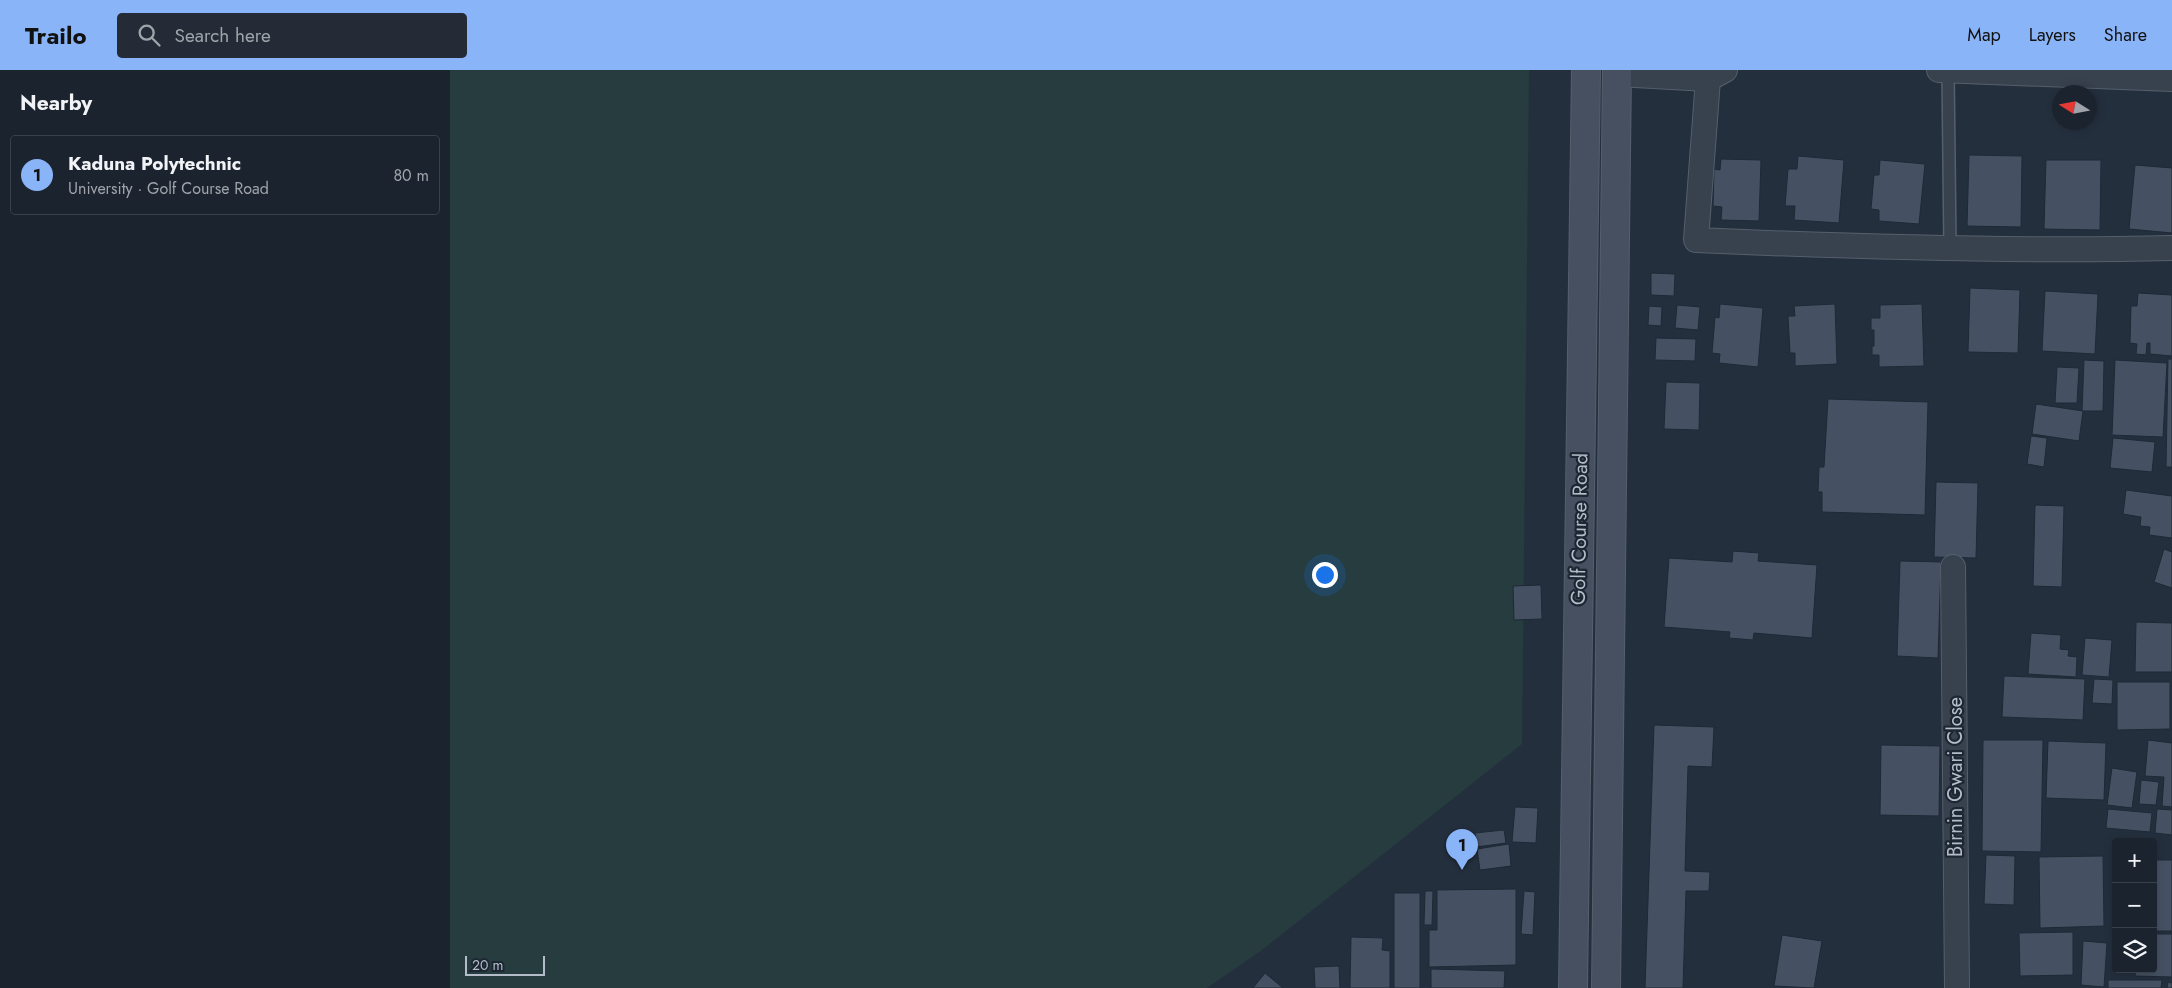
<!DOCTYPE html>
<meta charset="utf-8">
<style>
:root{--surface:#1b232e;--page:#242b36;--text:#f1f3f6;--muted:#a0a4aa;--line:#39404a;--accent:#8ab4f8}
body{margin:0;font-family:Jost,sans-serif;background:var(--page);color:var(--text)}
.controls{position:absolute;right:15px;bottom:15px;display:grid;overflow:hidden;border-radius:5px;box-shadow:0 2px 8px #0003}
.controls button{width:45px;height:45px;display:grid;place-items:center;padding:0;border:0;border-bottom:1px solid var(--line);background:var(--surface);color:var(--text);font:25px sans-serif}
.compass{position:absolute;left:1602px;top:15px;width:45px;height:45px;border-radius:50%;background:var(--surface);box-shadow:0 2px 8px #0003;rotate:281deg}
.scale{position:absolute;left:15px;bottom:12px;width:80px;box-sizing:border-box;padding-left:5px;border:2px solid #b4bcc9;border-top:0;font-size:14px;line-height:18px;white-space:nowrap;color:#b4bcc9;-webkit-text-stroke:4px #1d2633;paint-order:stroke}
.you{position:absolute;left:874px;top:504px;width:18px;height:18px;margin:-12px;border:4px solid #fff;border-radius:50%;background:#1a73e8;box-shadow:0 0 0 8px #1a73e833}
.badge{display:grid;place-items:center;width:32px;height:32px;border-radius:50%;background:var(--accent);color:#111;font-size:16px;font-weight:700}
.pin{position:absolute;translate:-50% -41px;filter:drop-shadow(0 1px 2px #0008)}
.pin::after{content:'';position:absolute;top:26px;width:18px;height:15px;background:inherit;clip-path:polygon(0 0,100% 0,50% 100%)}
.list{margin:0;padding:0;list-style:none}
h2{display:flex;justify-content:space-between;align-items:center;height:65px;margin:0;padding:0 20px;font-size:21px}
h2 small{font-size:16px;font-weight:400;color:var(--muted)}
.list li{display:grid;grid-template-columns:32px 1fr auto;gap:15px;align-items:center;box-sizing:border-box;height:80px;margin:0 10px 10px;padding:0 10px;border:1px solid var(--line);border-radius:5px}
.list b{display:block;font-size:19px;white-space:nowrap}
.list p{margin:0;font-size:16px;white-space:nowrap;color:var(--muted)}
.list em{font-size:16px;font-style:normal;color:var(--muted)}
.icon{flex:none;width:28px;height:28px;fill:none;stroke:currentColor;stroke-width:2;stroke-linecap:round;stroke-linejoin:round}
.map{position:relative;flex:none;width:1722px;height:918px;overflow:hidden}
header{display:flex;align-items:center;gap:30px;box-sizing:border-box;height:70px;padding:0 25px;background:var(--accent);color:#111}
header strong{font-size:24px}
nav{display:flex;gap:28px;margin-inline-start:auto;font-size:18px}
.search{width:350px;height:45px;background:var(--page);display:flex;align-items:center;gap:12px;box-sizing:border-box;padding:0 18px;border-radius:5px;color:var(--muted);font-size:19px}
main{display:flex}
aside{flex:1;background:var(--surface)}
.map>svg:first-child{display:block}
.green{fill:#263c3f}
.building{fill:#455162;stroke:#1f2835}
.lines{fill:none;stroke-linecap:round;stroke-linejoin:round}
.lane-casing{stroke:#565f6c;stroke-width:14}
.street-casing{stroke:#565f6c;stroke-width:26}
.secondary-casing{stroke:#565f6c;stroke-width:30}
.lane{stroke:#38414e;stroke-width:11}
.street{stroke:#38414e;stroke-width:24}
.secondary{stroke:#465061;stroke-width:28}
.labels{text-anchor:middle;stroke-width:4.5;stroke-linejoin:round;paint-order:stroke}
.street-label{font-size:20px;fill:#b4bcc9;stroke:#1d2633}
</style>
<header>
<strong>Trailo</strong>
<div class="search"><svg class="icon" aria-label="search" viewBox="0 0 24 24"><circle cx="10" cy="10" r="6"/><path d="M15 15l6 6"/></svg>Search here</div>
<nav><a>Map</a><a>Layers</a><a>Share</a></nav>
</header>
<main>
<aside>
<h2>Nearby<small></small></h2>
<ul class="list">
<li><span class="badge">1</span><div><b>Kaduna Polytechnic</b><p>University · Golf Course Road</p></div><em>80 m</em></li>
</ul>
</aside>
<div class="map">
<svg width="1722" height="918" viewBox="0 0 1722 918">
<rect width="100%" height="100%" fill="#242f3e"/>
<polygon class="green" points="0,0 1079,0 1072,674 812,880 757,918 0,918"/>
<g class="building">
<polygon points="1519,85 1572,86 1571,157 1517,156"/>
<polygon points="1348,86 1394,90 1389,153 1344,150 1345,136 1335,136 1338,99 1347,99"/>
<polygon points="1271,89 1311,90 1309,151 1271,150 1272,137 1263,136 1264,99 1270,100"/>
<polygon points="1430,90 1475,94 1469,154 1429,151 1429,140 1421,139 1424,105 1429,105"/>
<polygon points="1596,90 1651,90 1650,160 1594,159"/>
<polygon points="1685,95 1722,98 1722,163 1679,159"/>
<polygon points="1201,203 1225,204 1224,226 1201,225"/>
<polygon points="1520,218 1570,220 1568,283 1518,282"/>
<polygon points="1595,221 1648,224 1645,284 1592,281"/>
<polygon points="1688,223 1722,225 1722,286 1700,284 1700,273 1697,273 1696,285 1686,284 1687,274 1680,273 1681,236 1687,236"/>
<polygon points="1270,234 1313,238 1308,297 1269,293 1270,284 1262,283 1265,247 1269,248"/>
<polygon points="1385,234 1387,294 1345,296 1345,283 1340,283 1338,246 1345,246 1344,236"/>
<polygon points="1472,234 1474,296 1429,297 1429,285 1422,285 1422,276 1424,276 1424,260 1421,260 1421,248 1430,248 1430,235"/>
<polygon points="1227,235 1250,237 1248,260 1225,258"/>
<polygon points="1199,236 1212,237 1211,256 1198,255"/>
<polygon points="1206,268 1246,269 1245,291 1205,290"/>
<polygon points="1718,289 1722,289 1722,397 1716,397"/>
<polygon points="1634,290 1654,291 1653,341 1632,341"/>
<polygon points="1665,290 1717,293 1713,367 1662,365"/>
<polygon points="1607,297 1629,298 1627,333 1605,333"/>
<polygon points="1216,312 1250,313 1249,360 1214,359"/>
<polygon points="1378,329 1478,332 1475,445 1372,442 1372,422 1368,422 1369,397 1374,397"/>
<polygon points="1586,334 1633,341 1629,371 1582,364"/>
<polygon points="1581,366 1597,368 1594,397 1577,394"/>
<polygon points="1663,368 1705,372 1702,402 1660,398"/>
<polygon points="1486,412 1528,413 1526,488 1484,487"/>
<polygon points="1676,420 1722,426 1722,468 1699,465 1700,457 1690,456 1691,447 1673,444"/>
<polygon points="1585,435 1614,436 1612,517 1583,516"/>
<polygon points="1714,479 1722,482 1722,518 1704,512"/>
<polygon points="1283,481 1309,483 1308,491 1367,495 1362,568 1304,563 1303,570 1279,568 1280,562 1214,557 1219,488 1282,492"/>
<polygon points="1450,491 1491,492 1488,588 1447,586"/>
<polygon points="1091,515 1092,549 1064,550 1063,516"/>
<polygon points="1686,552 1722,553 1722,602 1685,602"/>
<polygon points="1581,563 1611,565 1610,579 1619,580 1618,586 1627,587 1626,607 1578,604"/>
<polygon points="1635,568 1662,570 1659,607 1632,605"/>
<polygon points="1554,606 1635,609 1633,650 1552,647"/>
<polygon points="1644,609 1663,610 1662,634 1642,633"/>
<polygon points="1667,612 1720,612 1720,659 1667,660"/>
<polygon points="1204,655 1264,657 1262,697 1238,696 1235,801 1260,802 1259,821 1236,821 1233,918 1195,918"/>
<polygon points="1533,670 1593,670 1591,782 1532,781"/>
<polygon points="1698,670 1722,673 1722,737 1712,736 1714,707 1695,706"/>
<polygon points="1598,671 1656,673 1654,730 1596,728"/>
<polygon points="1431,675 1490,676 1489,746 1430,745"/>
<polygon points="1662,698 1687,702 1682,738 1657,735"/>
<polygon points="1691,710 1709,712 1706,735 1689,734"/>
<polygon points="1065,737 1088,738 1086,773 1062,772"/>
<polygon points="1658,739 1702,743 1700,762 1656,758"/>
<polygon points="1707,739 1722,740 1722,765 1705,763"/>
<polygon points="1054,760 1056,773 1026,777 1025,763"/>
<polygon points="1059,774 1061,796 1030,800 1027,779"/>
<polygon points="1536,785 1565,786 1564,835 1534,834"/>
<polygon points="1653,786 1654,856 1590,858 1589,787"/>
<polygon points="1706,790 1722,790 1722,861 1704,861"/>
<polygon points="1066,819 1066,895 979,897 979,860 987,860 987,820"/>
<polygon points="975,821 983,821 982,855 974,855"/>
<polygon points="1074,821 1085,822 1083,865 1071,864"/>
<rect x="944" y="823" width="26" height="95"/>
<polygon points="1623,862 1623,905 1570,906 1569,863"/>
<polygon points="1703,864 1722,864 1722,907 1685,906 1686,899 1703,899"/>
<polygon points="1332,865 1372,871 1364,918 1324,916"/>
<polygon points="901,867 933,868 932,880 940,881 940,918 900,918"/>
<polygon points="1633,871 1657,873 1654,917 1631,915"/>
<polygon points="889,896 890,918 865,918 864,897"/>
<polygon points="981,899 1055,901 1054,918 981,918"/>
<polygon points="815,903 833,918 803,918"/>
<polygon points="1658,910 1712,910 1711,918 1658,918"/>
<polygon points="1718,912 1722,913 1722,918 1717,918"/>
</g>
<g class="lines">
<g class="lane-casing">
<polyline id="lane" points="1498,1 1500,178"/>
</g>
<g class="street-casing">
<g id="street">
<polyline points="1489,0 1722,9"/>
<polyline points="1167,4 1258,9 1275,0"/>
<path d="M1258 9 1246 170C1404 177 1563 182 1722 178"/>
<polyline points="1503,497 1507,918"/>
</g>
</g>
<g class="secondary-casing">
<g id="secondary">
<polyline points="1123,918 1136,0"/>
<polyline points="1156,918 1167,0"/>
</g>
</g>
<use href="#lane" class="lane"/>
<use href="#street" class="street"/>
<use href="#secondary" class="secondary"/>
</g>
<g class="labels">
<g class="street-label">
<text transform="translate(1129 459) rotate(-89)" y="7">Golf Course Road</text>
<text transform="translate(1505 707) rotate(-90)" y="7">Birnin Gwari Close</text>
</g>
</g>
</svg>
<div class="controls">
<button>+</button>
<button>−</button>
<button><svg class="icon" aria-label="layers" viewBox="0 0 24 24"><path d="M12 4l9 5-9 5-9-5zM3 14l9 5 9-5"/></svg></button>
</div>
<svg class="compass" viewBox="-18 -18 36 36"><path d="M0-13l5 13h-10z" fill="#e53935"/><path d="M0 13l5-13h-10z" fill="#a0a4aa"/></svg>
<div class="scale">20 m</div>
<div class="you"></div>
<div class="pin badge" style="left:1012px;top:800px">1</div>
</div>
</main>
